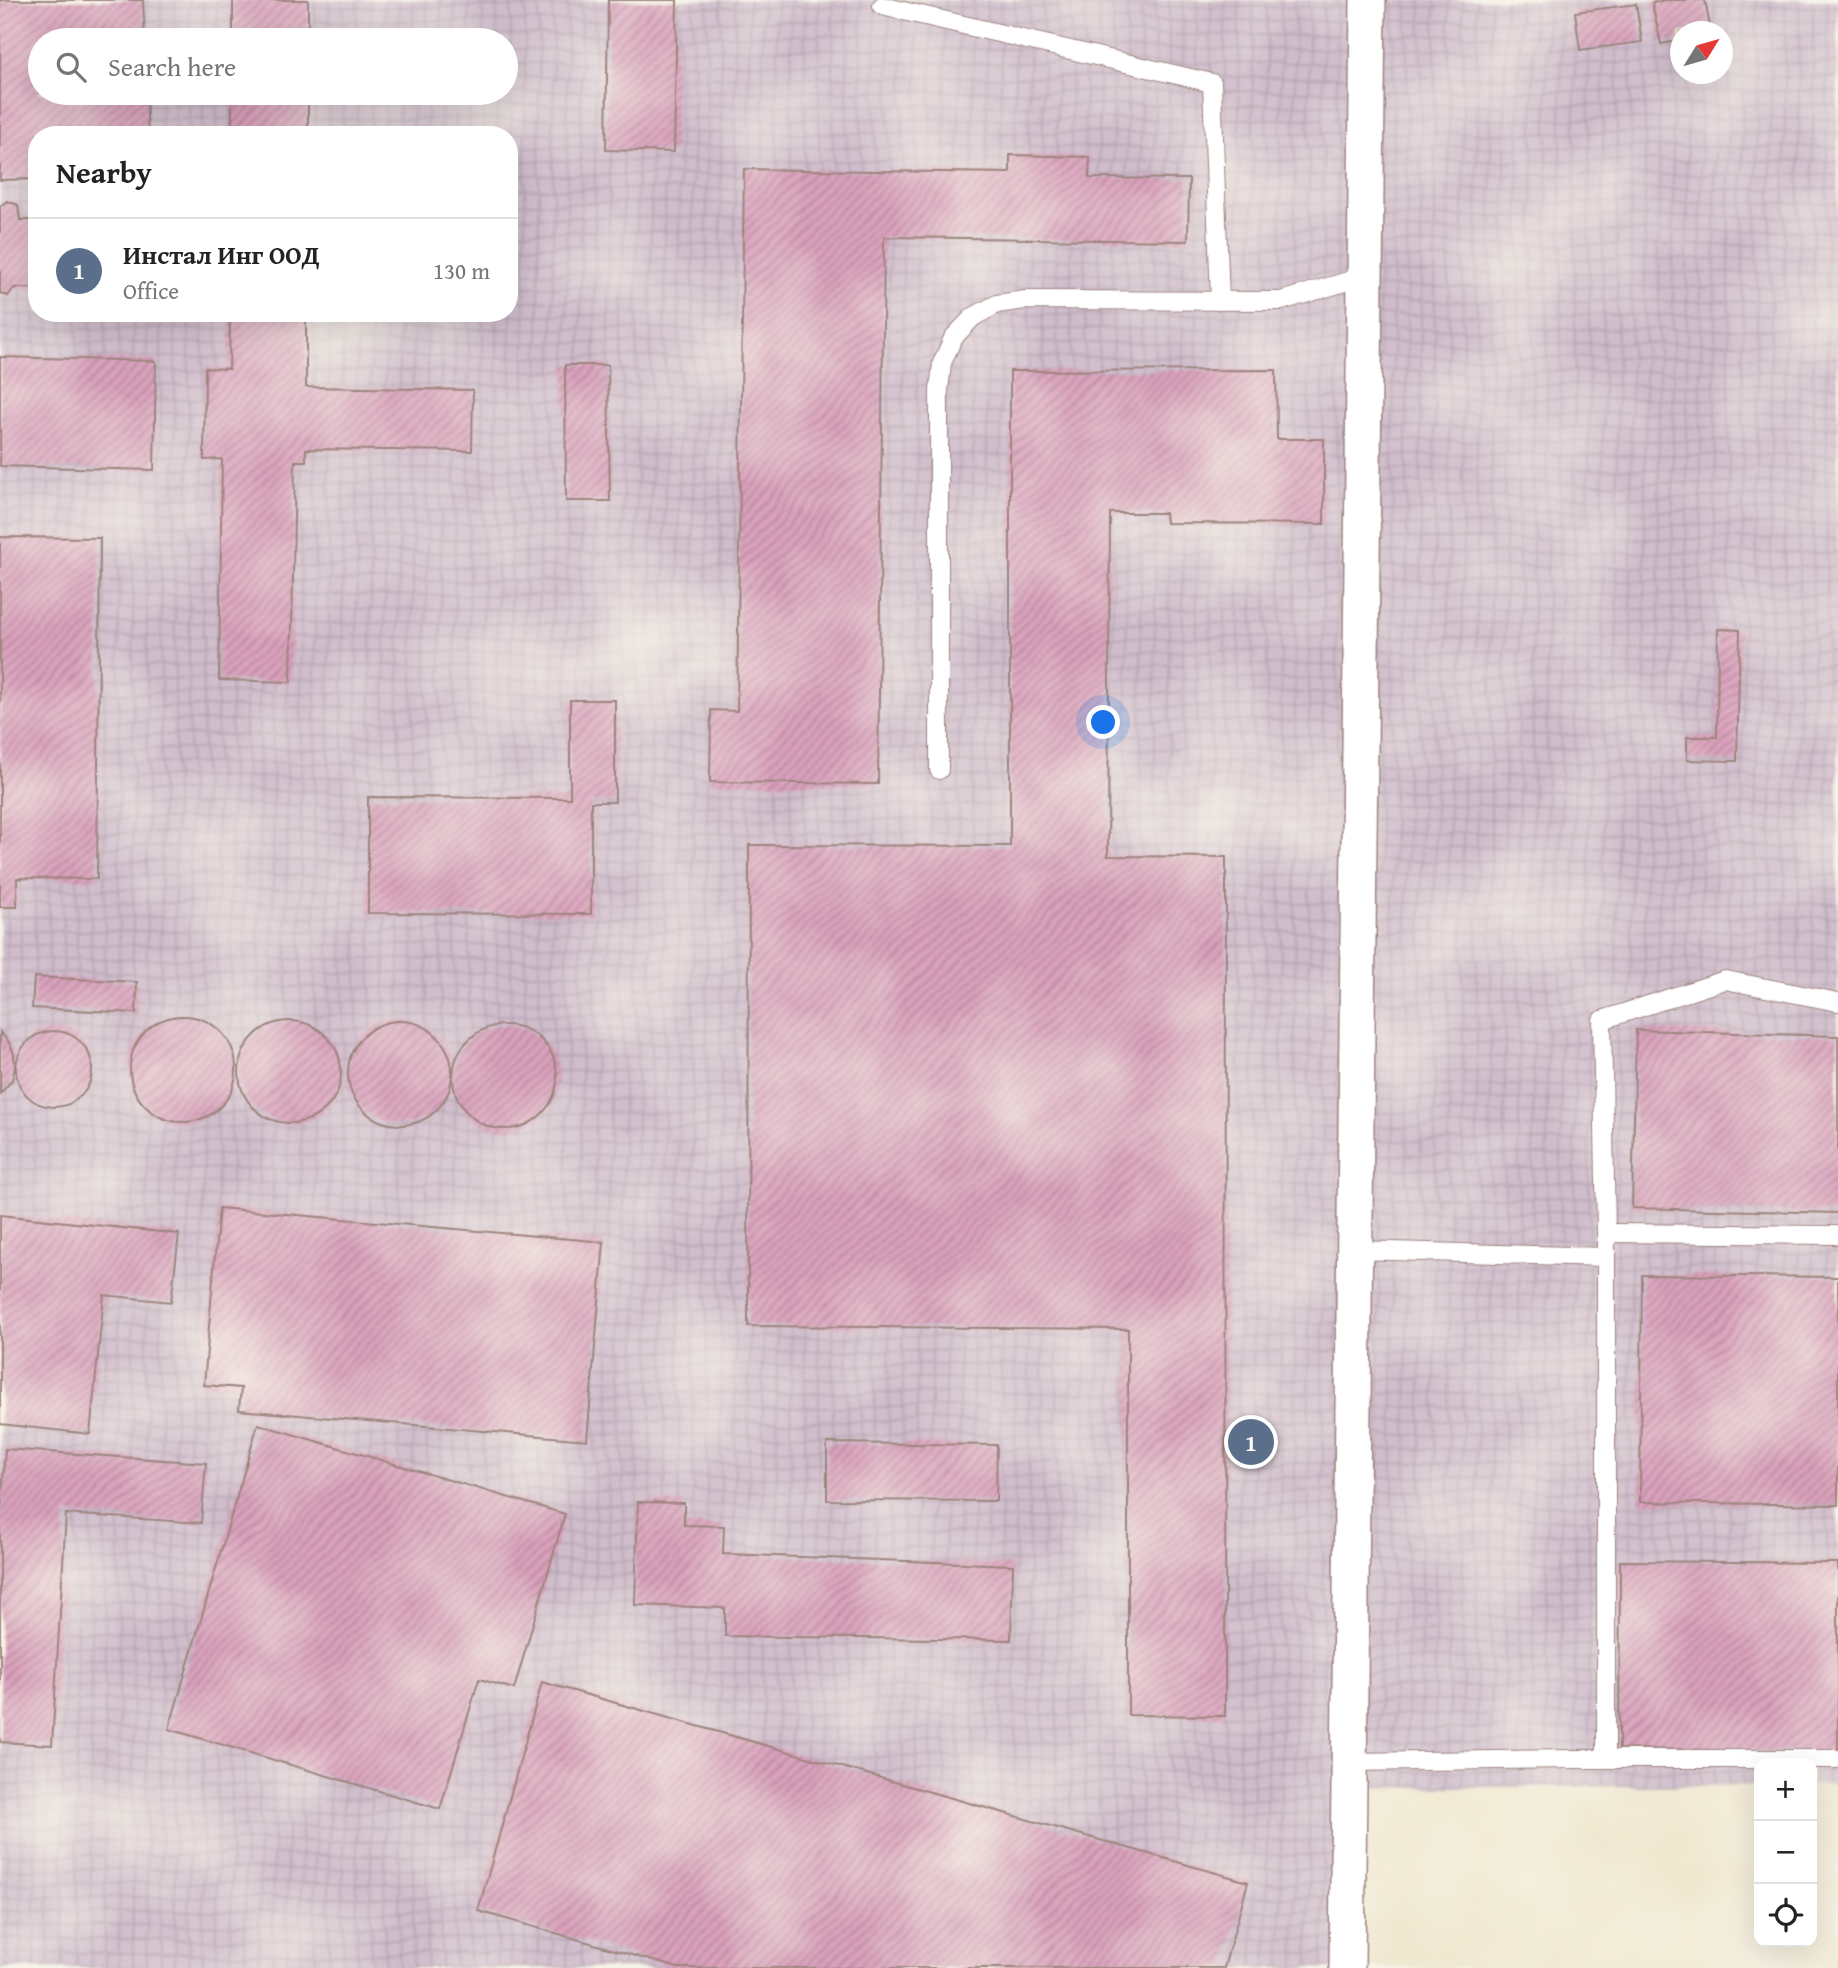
<!DOCTYPE html>
<meta charset="utf-8">
<style>
:root{--surface:#fff;--page:#f2f2f2;--text:#222;--muted:#767676;--line:#e0e0e0;--accent:#c8321e}
body{margin:0;font-family:"Gentium Book Plus",serif;background:var(--page);color:var(--text)}
.controls{position:absolute;right:21px;bottom:21px;display:grid;overflow:hidden;border-radius:14px;box-shadow:0 7px 28px #0002}
.controls button{width:63px;height:63px;display:grid;place-items:center;padding:0;border:0;border-bottom:2px solid var(--line);background:var(--surface);color:var(--text);font:35px sans-serif}
.compass{position:absolute;left:1670px;top:21px;width:63px;height:63px;border-radius:50%;background:var(--surface);box-shadow:0 7px 28px #0002;rotate:53deg}
.you{position:absolute;left:1104px;top:723px;width:24px;height:24px;margin:-18px;border:5px solid #fff;border-radius:50%;background:#1a73e8;box-shadow:0 0 0 10px #1a73e833}
.badge{display:grid;place-items:center;width:46px;height:46px;border-radius:50%;background:var(--accent);color:#fff;font-size:23px;font-weight:700}
.pin{position:absolute;translate:-50% -50%;border:4px solid #fff;box-shadow:0 2px 7px #0006}
.list{margin:0;padding:0;list-style:none}
h2{display:flex;justify-content:space-between;align-items:center;height:91px;margin:0;padding:0 28px;font-size:30px}
h2 small{font-size:23px;font-weight:400;color:var(--muted)}
.list li{display:grid;grid-template-columns:46px 1fr auto;gap:21px;align-items:center;box-sizing:border-box;height:105px;padding:0 28px;border-top:2px solid var(--line)}
.list b{display:block;font-size:26px;white-space:nowrap}
.list p{margin:0;font-size:23px;white-space:nowrap;color:var(--muted)}
.list em{font-size:23px;font-style:normal;color:var(--muted)}
.icon{flex:none;width:38px;height:38px;fill:none;stroke:currentColor;stroke-width:2;stroke-linecap:round;stroke-linejoin:round}
.map{position:relative;flex:none;width:1838px;height:1968px;overflow:hidden}
.search{position:absolute;background:var(--surface);box-shadow:0 7px 28px #0002;left:28px;top:28px;width:490px;height:77px;display:flex;align-items:center;gap:18px;box-sizing:border-box;padding:0 24px;border-radius:38px;color:var(--muted);font-size:26px}
.panel{position:absolute;background:var(--surface);box-shadow:0 7px 28px #0002;left:28px;top:126px;width:490px;height:196px;border-radius:28px}
.map>svg:first-child{display:block}
.industrial{fill:url(#industrial-grid);fill-rule:evenodd}
.building{fill:url(#building-hatch)}
.lines{fill:none;stroke-linecap:round;stroke-linejoin:round}
.lane-casing{stroke:#9d847e;stroke-width:20}
.street-casing{stroke:#9d847e;stroke-width:38}
.lane{stroke:#fff;stroke-width:18}
.street{stroke:#fff;stroke-width:35}
</style>
<div class="map">
<svg width="1838" height="1968" viewBox="0 0 1838 1968">
<defs>
<pattern id="industrial-grid" width="8" height="8" patternUnits="userSpaceOnUse" patternTransform="scale(1.75)"><rect width="8" height="8" fill="#d0bdcc"/><path d="M0 4h8M4 0v8" fill="none" stroke="#b4a2af"/></pattern>
<pattern id="building-hatch" width="6" height="6" patternUnits="userSpaceOnUse" patternTransform="scale(1.75)"><rect width="6" height="6" fill="#daa2bc"/><path d="M-1 1l2-2M0 6l6-6M5 7l2-2" fill="none" stroke="#b38399"/></pattern>
</defs>
<rect width="100%" height="100%" fill="#f7f3e8"/>
<filter id="ink" filterUnits="userSpaceOnUse"><feTurbulence type="fractalNoise" baseFrequency=".0143" numOctaves="2"/><feDisplacementMap in="SourceGraphic" scale="14" xChannelSelector="R" yChannelSelector="G"/><feConvolveMatrix kernelMatrix="1 2 1 2 8 2 1 2 1" color-interpolation-filters="sRGB"/></filter>
<filter id="wash" filterUnits="userSpaceOnUse"><feTurbulence type="fractalNoise" baseFrequency=".00686" numOctaves="4" result="noise"/><feDisplacementMap in="SourceGraphic" scale="28" xChannelSelector="R" yChannelSelector="G"/><feGaussianBlur stdDeviation="1.57" result="paint"/><feColorMatrix in="noise" values="0 0 0 0 0 0 0 0 0 0 0 0 0 0 0 0 0 1.4 0 .05"/><feComposite in="paint" operator="in"/></filter>
<g filter="url(#wash)">
<rect width="100%" height="100%" fill="#f0e9d1"/>
<path class="industrial" d="M0 0H1838V1784L1812 1785V1763H1759V1785L1349 1788 1347 1968H0ZM1680 32H1722V74H1680ZM40 40H506V93H40ZM37 135H509V313H37Z"/>
<g id="blocks">
<g class="building">
<polygon points="0,0 143,0 145,40 40,40 40,93 146,93 148,135 37,135 37,179 0,180"/>
<rect x="233" y="0" width="75" height="40"/>
<polygon points="608,0 677,0 674,152 606,150"/>
<polygon points="1665,0 1705,0 1711,32 1680,32 1680,40 1661,44 1652,3"/>
<polygon points="1636,4 1642,42 1580,50 1575,12"/>
<rect x="232" y="93" width="76" height="42"/>
<polygon points="1010,155 1090,157 1089,178 1189,179 1188,241 884,237 878,784 710,782 711,710 737,711 744,169 1010,173"/>
<polygon points="7,201 18,205 20,220 33,220 37,210 37,288 14,288 8,296 0,293 0,206"/>
<polygon points="230,313 306,313 306,387 473,390 472,451 306,449 306,461 295,461 291,682 219,680 222,459 204,460 205,368 229,369"/>
<polygon points="0,357 156,361 154,470 0,466"/>
<polygon points="565,365 608,365 610,501 566,501"/>
<polygon points="1276,370 1277,439 1324,439 1324,524 1166,523 1165,513 1110,513 1108,856 1226,857 1225,1716 1128,1715 1128,1329 748,1326 749,845 1010,846 1010,371"/>
<polygon points="0,537 100,538 97,879 17,878 17,907 0,907"/>
<polygon points="1718,629 1740,630 1737,761 1687,760 1687,737 1717,737"/>
<polygon points="570,700 615,700 615,802 591,802 591,914 368,913 368,797 570,798"/>
<polygon points="34,977 137,982 136,1013 32,1008"/>
<circle cx="183" cy="1069" r="53"/>
<circle cx="400" cy="1073" r="52"/>
<circle cx="290" cy="1072" r="51"/>
<circle cx="505" cy="1077" r="52"/>
<polygon points="1636,1030 1838,1036 1838,1213 1632,1208"/>
<circle cx="54" cy="1069" r="38"/>
<polygon points="0,1032 9,1042 14,1054 15,1067 12,1080 0,1094"/>
<polygon points="219,1208 604,1242 587,1440 239,1410 241,1388 204,1385"/>
<polygon points="0,1215 179,1234 171,1302 104,1295 90,1434 0,1424"/>
<polygon points="1642,1275 1838,1277 1838,1505 1640,1502"/>
<polygon points="258,1424 565,1514 514,1689 479,1679 440,1809 169,1729"/>
<polygon points="827,1443 997,1445 996,1501 827,1500"/>
<polygon points="5,1449 206,1463 201,1523 66,1514 52,1745 0,1742 0,1528"/>
<polygon points="638,1502 684,1503 684,1525 724,1526 723,1554 1013,1565 1011,1640 725,1636 725,1608 635,1605"/>
<polygon points="1620,1561 1838,1563 1838,1751 1619,1749"/>
<polygon points="542,1682 1248,1882 1224,1968 678,1968 478,1911"/>
</g>
</g>
</g>
<g filter="url(#ink)">
<use href="#blocks" fill-opacity="0" stroke="#9d847e" stroke-width="2"/>
<g class="lines">
<g class="lane-casing">
<g id="lane">
<polyline points="882,6 1212,83 1220,301"/>
<polyline points="939,770 939,391 942,363 953,338 973,317 997,304 1025,300 1281,301 1365,276"/>
<polyline points="1606,1233 1838,1235"/>
<polyline points="1355,1250 1606,1257"/>
<polyline points="1606,1759 1606,1233 1602,1020 1725,980 1838,1002"/>
<polyline points="1348,1762 1574,1759 1838,1759"/>
</g>
</g>
<g class="street-casing">
<polyline id="street" points="1347,1968 1368,0"/>
</g>
<use href="#lane" class="lane"/>
<use href="#street" class="street"/>
</g>
</g>
</svg>
<div class="controls">
<button>+</button>
<button>−</button>
<button><svg class="icon" aria-label="locate" viewBox="0 0 24 24"><circle cx="12" cy="12" r="6"/><path d="M12 2v4M12 18v4M2 12h4M18 12h4"/></svg></button>
</div>
<svg class="compass" viewBox="-18 -18 36 36"><path d="M0-13l5 13h-10z" fill="#e53935"/><path d="M0 13l5-13h-10z" fill="#767676"/></svg>
<div class="you"></div>
<div class="pin badge" style="left:1251px;top:1442px;background:#5c6f8a">1</div>
<div class="search"><svg class="icon" aria-label="search" viewBox="0 0 24 24"><circle cx="10" cy="10" r="6"/><path d="M15 15l6 6"/></svg>Search here</div>
<section class="panel">
<h2>Nearby<small></small></h2>
<ul class="list">
<li><span class="badge" style="background:#5c6f8a">1</span><div><b>Инстал Инг ООД</b><p>Office</p></div><em>130 m</em></li>
</ul>
</section>
</div>
